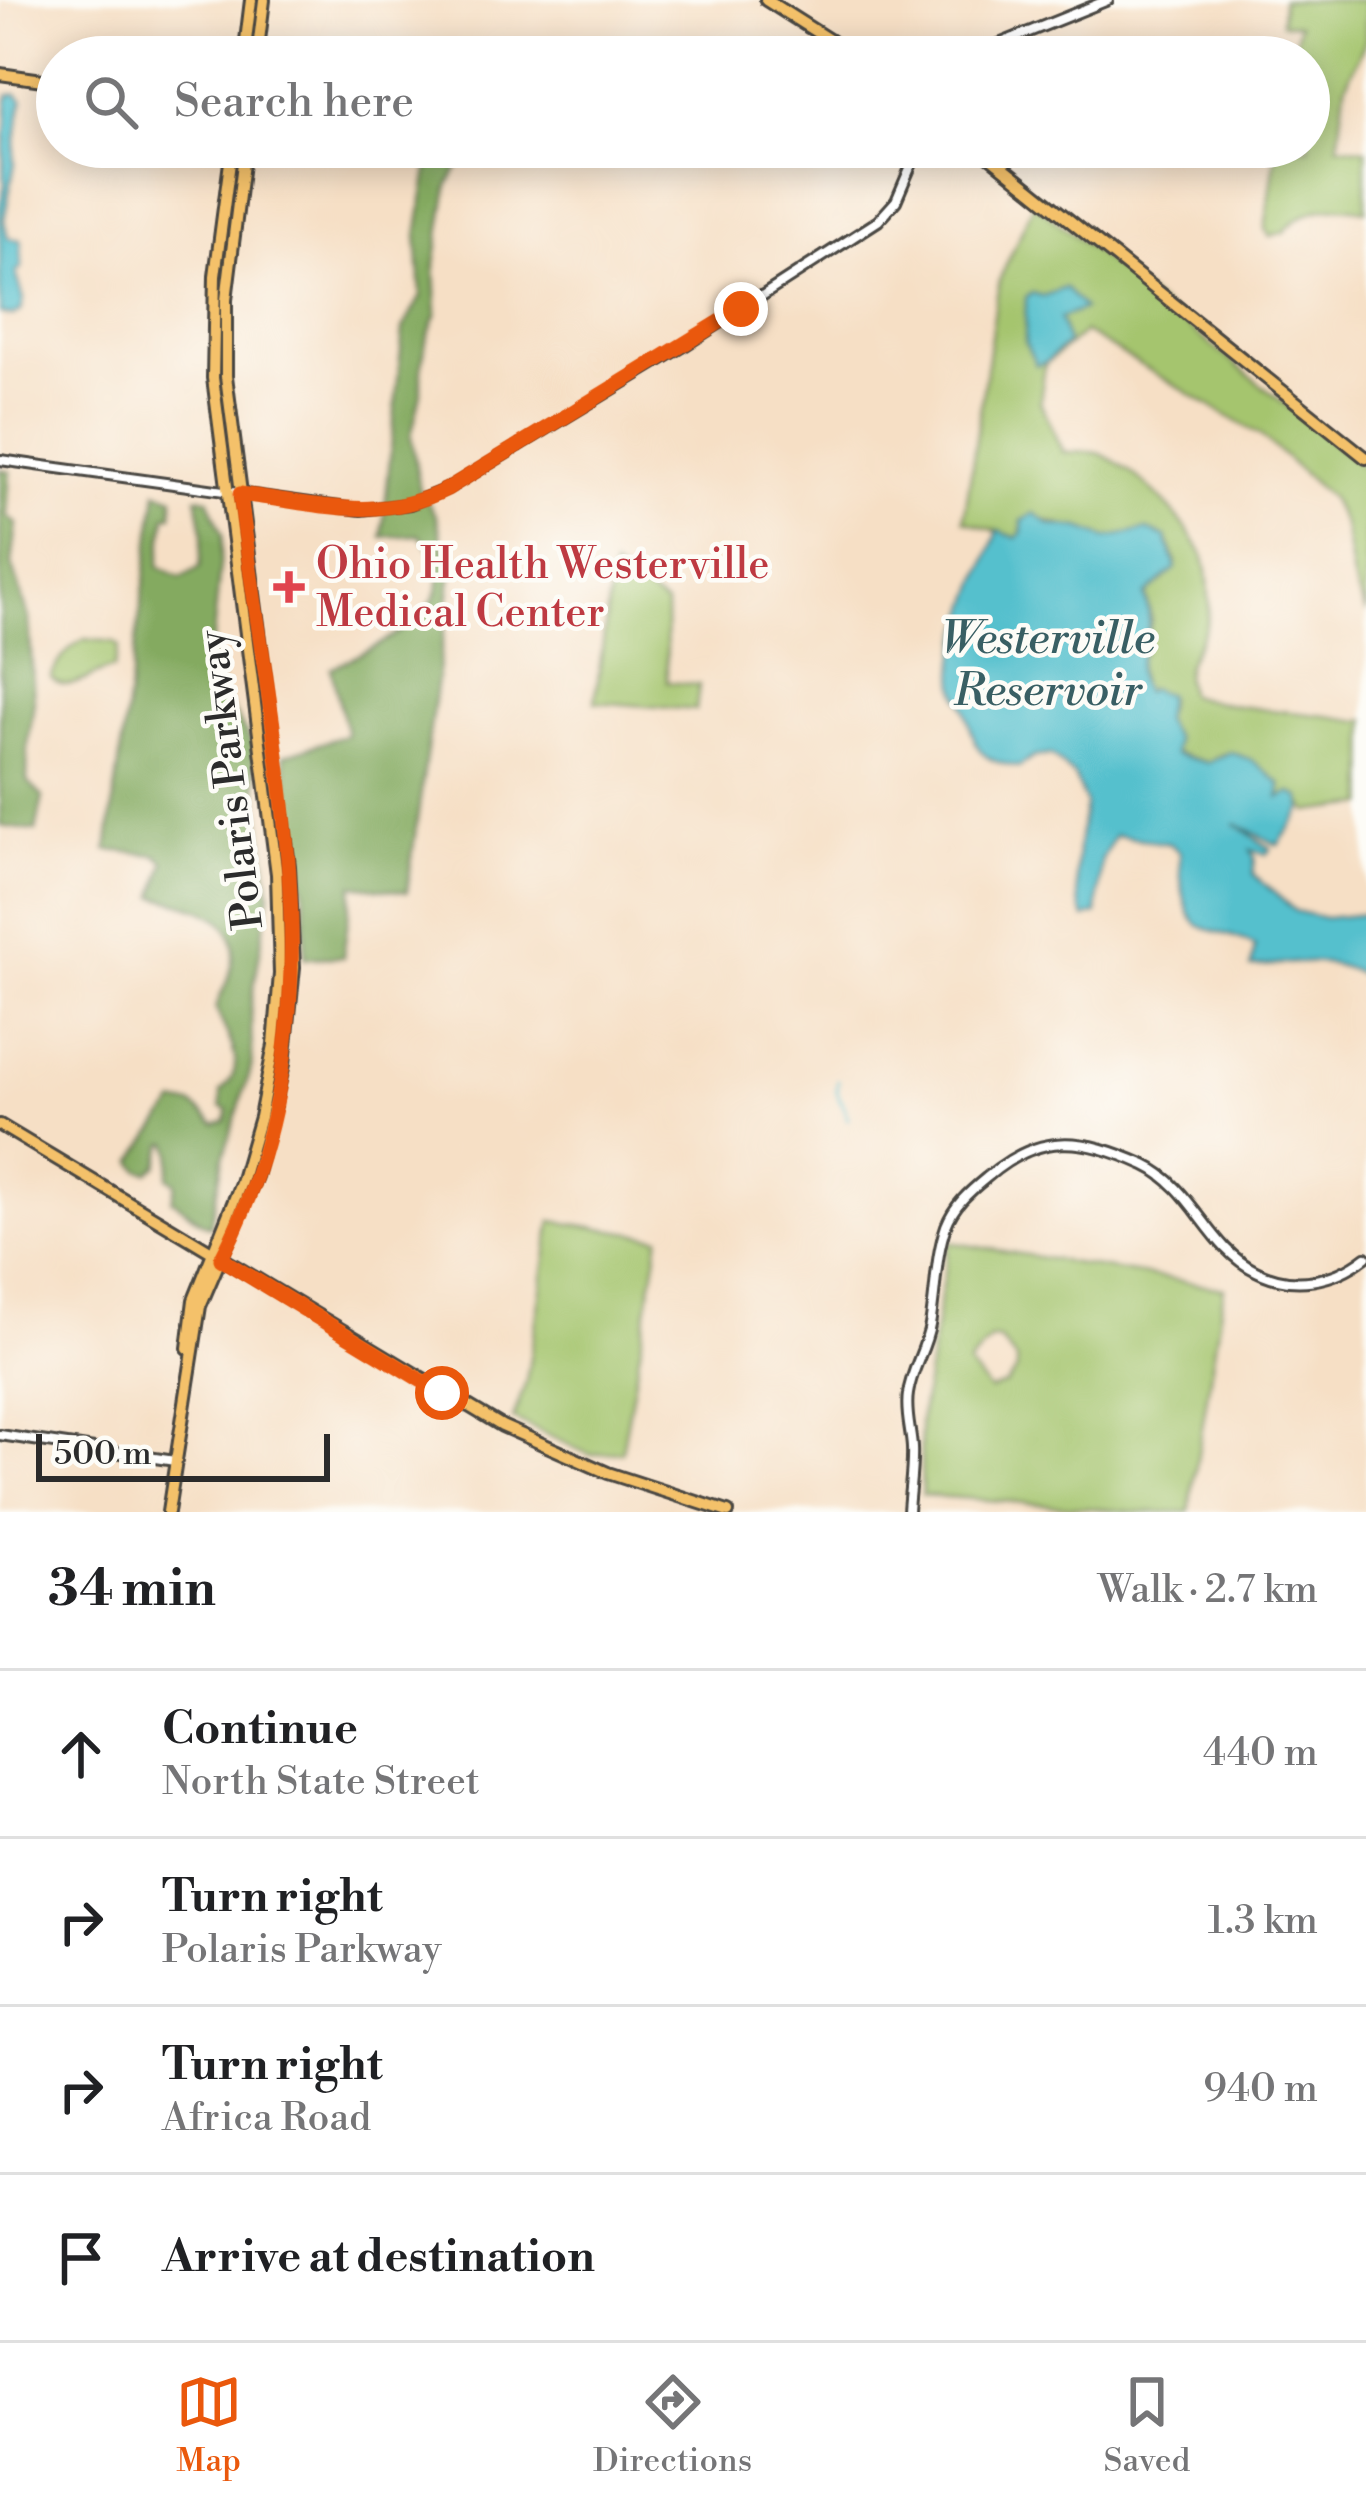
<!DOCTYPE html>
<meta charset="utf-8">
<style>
:root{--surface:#fff;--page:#f6f6f6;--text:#202124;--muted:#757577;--line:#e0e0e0;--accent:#ea580c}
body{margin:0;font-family:"Libre Bodoni",serif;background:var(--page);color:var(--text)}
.scale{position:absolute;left:36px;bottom:30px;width:294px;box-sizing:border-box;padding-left:12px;border:6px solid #2b2b2b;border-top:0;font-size:33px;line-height:42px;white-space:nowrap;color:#2b2b2b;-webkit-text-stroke:9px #fdfcf7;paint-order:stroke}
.stop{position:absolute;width:36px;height:36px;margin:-27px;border:9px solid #ea580c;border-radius:50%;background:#fff}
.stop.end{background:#ea580c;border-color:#fff;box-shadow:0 3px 12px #0008}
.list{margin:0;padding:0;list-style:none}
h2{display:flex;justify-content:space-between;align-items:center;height:156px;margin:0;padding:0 48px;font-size:51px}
h2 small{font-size:39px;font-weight:400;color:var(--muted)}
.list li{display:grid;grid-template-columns:78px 1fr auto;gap:36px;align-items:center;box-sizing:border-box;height:168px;padding:0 48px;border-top:3px solid var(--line)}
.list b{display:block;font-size:45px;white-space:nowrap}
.list p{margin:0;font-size:39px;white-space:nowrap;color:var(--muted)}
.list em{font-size:39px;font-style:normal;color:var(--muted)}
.icon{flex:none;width:66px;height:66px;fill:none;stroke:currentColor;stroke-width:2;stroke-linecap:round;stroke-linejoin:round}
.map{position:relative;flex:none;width:1366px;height:1512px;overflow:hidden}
.search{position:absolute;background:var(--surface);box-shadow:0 6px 30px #0003;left:36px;right:36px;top:36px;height:132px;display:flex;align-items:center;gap:30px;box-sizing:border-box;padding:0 42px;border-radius:66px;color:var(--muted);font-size:45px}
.sheet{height:828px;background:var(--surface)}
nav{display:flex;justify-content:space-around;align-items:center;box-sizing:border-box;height:168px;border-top:3px solid var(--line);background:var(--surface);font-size:33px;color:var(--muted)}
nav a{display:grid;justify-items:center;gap:6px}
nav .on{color:var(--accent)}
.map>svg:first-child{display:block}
.green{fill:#a5c56e;stroke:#68784c;stroke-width:3;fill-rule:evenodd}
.forest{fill:#84aa61;stroke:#586a46;stroke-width:3}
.water{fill:#54c0cd;stroke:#40767c;stroke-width:3}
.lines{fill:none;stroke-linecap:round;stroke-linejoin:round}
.stream{stroke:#54c0cd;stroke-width:3}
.minor-casing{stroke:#494642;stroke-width:14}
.major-casing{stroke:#494642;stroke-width:16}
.minor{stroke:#fff;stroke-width:8}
.major{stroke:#f4c16a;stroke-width:10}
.route{stroke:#ea580c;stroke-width:15}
.health-dot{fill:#e0444e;stroke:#fdfcf7;stroke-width:4.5}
.labels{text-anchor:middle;stroke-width:9;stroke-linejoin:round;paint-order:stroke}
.health-label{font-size:42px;fill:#be3a42;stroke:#fdfcf7;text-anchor:start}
.street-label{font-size:42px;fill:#2b2b2b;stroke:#fdfcf7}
.water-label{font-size:45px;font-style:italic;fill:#395f64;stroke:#fdfcf7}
</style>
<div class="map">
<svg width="1366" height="1512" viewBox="0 0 1366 1512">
<rect width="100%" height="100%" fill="#fdfcf7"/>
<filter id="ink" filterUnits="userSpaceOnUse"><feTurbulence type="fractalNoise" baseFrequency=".00833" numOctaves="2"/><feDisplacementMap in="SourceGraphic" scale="24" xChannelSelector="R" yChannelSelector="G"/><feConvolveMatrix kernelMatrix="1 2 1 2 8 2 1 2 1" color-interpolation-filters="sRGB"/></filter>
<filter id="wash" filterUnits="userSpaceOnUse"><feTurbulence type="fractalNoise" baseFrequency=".004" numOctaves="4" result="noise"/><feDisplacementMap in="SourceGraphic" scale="48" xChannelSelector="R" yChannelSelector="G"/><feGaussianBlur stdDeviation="2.7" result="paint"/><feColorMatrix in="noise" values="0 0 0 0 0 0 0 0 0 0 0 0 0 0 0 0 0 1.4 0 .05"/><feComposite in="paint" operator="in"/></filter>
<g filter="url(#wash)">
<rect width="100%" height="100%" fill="#f6dfc5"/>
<g class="green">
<path d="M1282 0H1366V40L1345 86 1338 145 1366 149V210C1336 204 1304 206 1284 232L1270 236 1265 229 1277 147H1309V57H1292L1298 25 1281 23Z"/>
<path d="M1034 203 1366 469V613L1353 579 1344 526 1330 498 1260 435 1084 332 1045 364 1040 402 1064 453C1075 453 1091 450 1101 454 1138 471 1183 517 1202 553 1209 566 1209 593 1209 609 1207 647 1175 654 1189 695 1243 712 1304 710 1360 721L1366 719V805L1308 812 1303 803 1280 798 1281 784 1223 754 1208 763 1174 753 1175 739 1163 720 1168 700 1150 689 1141 691 1137 660 1145 650 1151 620 1146 591 1163 581 1176 563 1168 541 1106 538 1037 518 1022 521V535L1017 538 964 520 999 281Z"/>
<polygon points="613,568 666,605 667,682 699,685 696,710 595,702"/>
<path d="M85 639 114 642 119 647 114 668C93 672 68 697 51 677 59 660 69 647 85 639Z"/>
<polygon points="552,1221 660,1237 622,1451 590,1455 513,1419 526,1382"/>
<path d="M949 1242 1224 1288 1189 1512H1139L922 1495 920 1421ZM991 1339 1000 1340 1016 1360 1017 1370 1006 1385 989 1390 968 1365Z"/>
</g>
<g class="forest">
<path d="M432 147H469L448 186 435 265 437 313 426 341 421 371V394L411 436 420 490 437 517 443 547 454 559 407 892 353 885 343 957 305 958V897L284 755 347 735 331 668C380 645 484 601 419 535L382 537 403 329 421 296 417 235Z"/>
<polygon points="0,469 10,471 7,516 17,524 12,564 29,618 34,702 28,745 27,781 43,797 36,831 0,826"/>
<path d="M157 491 174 497 172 515 166 516 159 566 181 578 200 567 203 531 197 497 208 498 223 535 212 648 223 694 252 743 270 894 251 1004 252 1065 223 1158 210 1226C195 1221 187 1208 172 1200L176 1183 168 1177 172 1153 169 1143H165L158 1165 149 1172 140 1170 134 1162C138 1151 166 1117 175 1103L193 1105 215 1124 226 1121 228 1110 221 1107V1092C250 1064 228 1040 216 1009 219 996 226 986 230 973 248 914 198 909 155 896L165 862 157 855 107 850Z"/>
</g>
<g class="water">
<path d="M17 94 23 101C20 114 13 153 15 163L4 220 8 238 21 240 22 267 16 273 24 299 21 311 13 316 0 313V207L5 183C0 165 8 126 7 102L9 95Z"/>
<polygon points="1065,288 1084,309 1060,318 1067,343 1046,362 1036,365 1025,343 1026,298 1032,293 1043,296"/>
<path d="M1034 513 1051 525 1080 528 1106 538 1147 530 1166 537 1176 568 1145 595C1160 639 1124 661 1144 692L1150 689 1167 695 1163 720 1175 739 1174 754 1208 763 1230 752 1252 760 1281 784 1280 798 1291 793 1301 797 1303 809 1278 845 1234 823 1271 849 1266 854 1251 850 1255 858 1253 874 1295 911 1325 918 1366 914V979C1333 953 1287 965 1251 967L1255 946C1237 934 1218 935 1200 926 1183 917 1179 871 1180 853L1170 844 1115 835 1102 859 1097 914 1085 918C1070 889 1078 835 1086 804L1074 776 1051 755 1034 757 1019 767C977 761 977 749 966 712 964 703 957 695 956 686 949 642 983 573 998 531L1017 538 1023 532 1022 521Z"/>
</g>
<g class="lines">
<polyline class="stream" points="838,1080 837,1092 848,1119"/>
</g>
</g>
<g filter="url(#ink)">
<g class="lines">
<g class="minor-casing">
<g id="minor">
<polyline points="978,57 999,44 1108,0"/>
<polyline points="0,460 361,510 410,504 447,489 681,348 878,221 896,201 919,147"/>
<polyline points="0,1435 175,1461"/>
<path d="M908 1512C909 1491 913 1470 912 1448 911 1430 905 1413 908 1394 911 1370 926 1349 930 1325 936 1293 935 1257 946 1226 954 1205 969 1192 986 1178 1040 1131 1082 1137 1145 1165 1194 1188 1208 1248 1256 1271 1293 1290 1334 1282 1366 1257"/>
</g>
</g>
<g class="major-casing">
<g id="major">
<polyline points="766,0 856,57"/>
<polyline points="244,57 251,0"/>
<polyline points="257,57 264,0"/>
<polyline points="0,74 57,82"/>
<polyline points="978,147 1366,458"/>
<polyline points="0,1125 502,1426 608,1473 728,1512"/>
<polyline points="188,1348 194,1300 241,1183 260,1117 274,1045 280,974 277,874 213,378 215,276 232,147"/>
<polyline points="168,1512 200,1306 256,1176 284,1064 294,967 289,866 226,376 226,300 245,147"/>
</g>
</g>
<use href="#minor" class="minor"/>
<use href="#major" class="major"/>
</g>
</g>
<g class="lines" filter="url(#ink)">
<path class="route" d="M442 1393 221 1259C348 1015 270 750 240 494 313 503 378 524 447 489L741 309"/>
</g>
<path class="health-dot" d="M283 569h12v12h12v12h-12v12h-12v-12h-12v-12h12z"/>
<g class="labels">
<g class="health-label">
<text x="316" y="578">Ohio Health Westerville<tspan x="316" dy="48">Medical Center</tspan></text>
</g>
<g class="street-label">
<text transform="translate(229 780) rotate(-97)" y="15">Polaris Parkway</text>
</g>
<g class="water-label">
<text x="1048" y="653">Westerville<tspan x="1048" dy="52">Reservoir</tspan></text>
</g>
</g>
</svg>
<div class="scale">500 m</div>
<div class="stop" style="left:442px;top:1393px"></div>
<div class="stop end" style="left:741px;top:309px"></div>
<div class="search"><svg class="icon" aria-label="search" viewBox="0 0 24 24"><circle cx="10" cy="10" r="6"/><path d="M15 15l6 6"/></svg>Search here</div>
</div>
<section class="sheet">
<h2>34 min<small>Walk · 2.7 km</small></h2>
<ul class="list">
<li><svg class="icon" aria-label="ahead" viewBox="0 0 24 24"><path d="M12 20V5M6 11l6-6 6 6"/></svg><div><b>Continue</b><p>North State Street</p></div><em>440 m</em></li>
<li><svg class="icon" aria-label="right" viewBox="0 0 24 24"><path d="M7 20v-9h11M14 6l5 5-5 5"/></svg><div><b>Turn right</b><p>Polaris Parkway</p></div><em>1.3 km</em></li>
<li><svg class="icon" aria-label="right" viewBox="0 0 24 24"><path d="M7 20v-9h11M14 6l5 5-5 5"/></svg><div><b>Turn right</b><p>Africa Road</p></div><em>940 m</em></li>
<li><svg class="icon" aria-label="arrive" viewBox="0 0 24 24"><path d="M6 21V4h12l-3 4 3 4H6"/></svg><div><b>Arrive at destination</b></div></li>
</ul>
</section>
<nav>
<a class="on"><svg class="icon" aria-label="map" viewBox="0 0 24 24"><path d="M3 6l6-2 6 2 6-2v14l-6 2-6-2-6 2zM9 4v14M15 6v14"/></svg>Map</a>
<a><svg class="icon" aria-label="directions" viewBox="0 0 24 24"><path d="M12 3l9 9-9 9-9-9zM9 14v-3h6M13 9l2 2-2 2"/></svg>Directions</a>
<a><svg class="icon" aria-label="saved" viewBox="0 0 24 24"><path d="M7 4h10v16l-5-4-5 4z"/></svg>Saved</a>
</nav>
